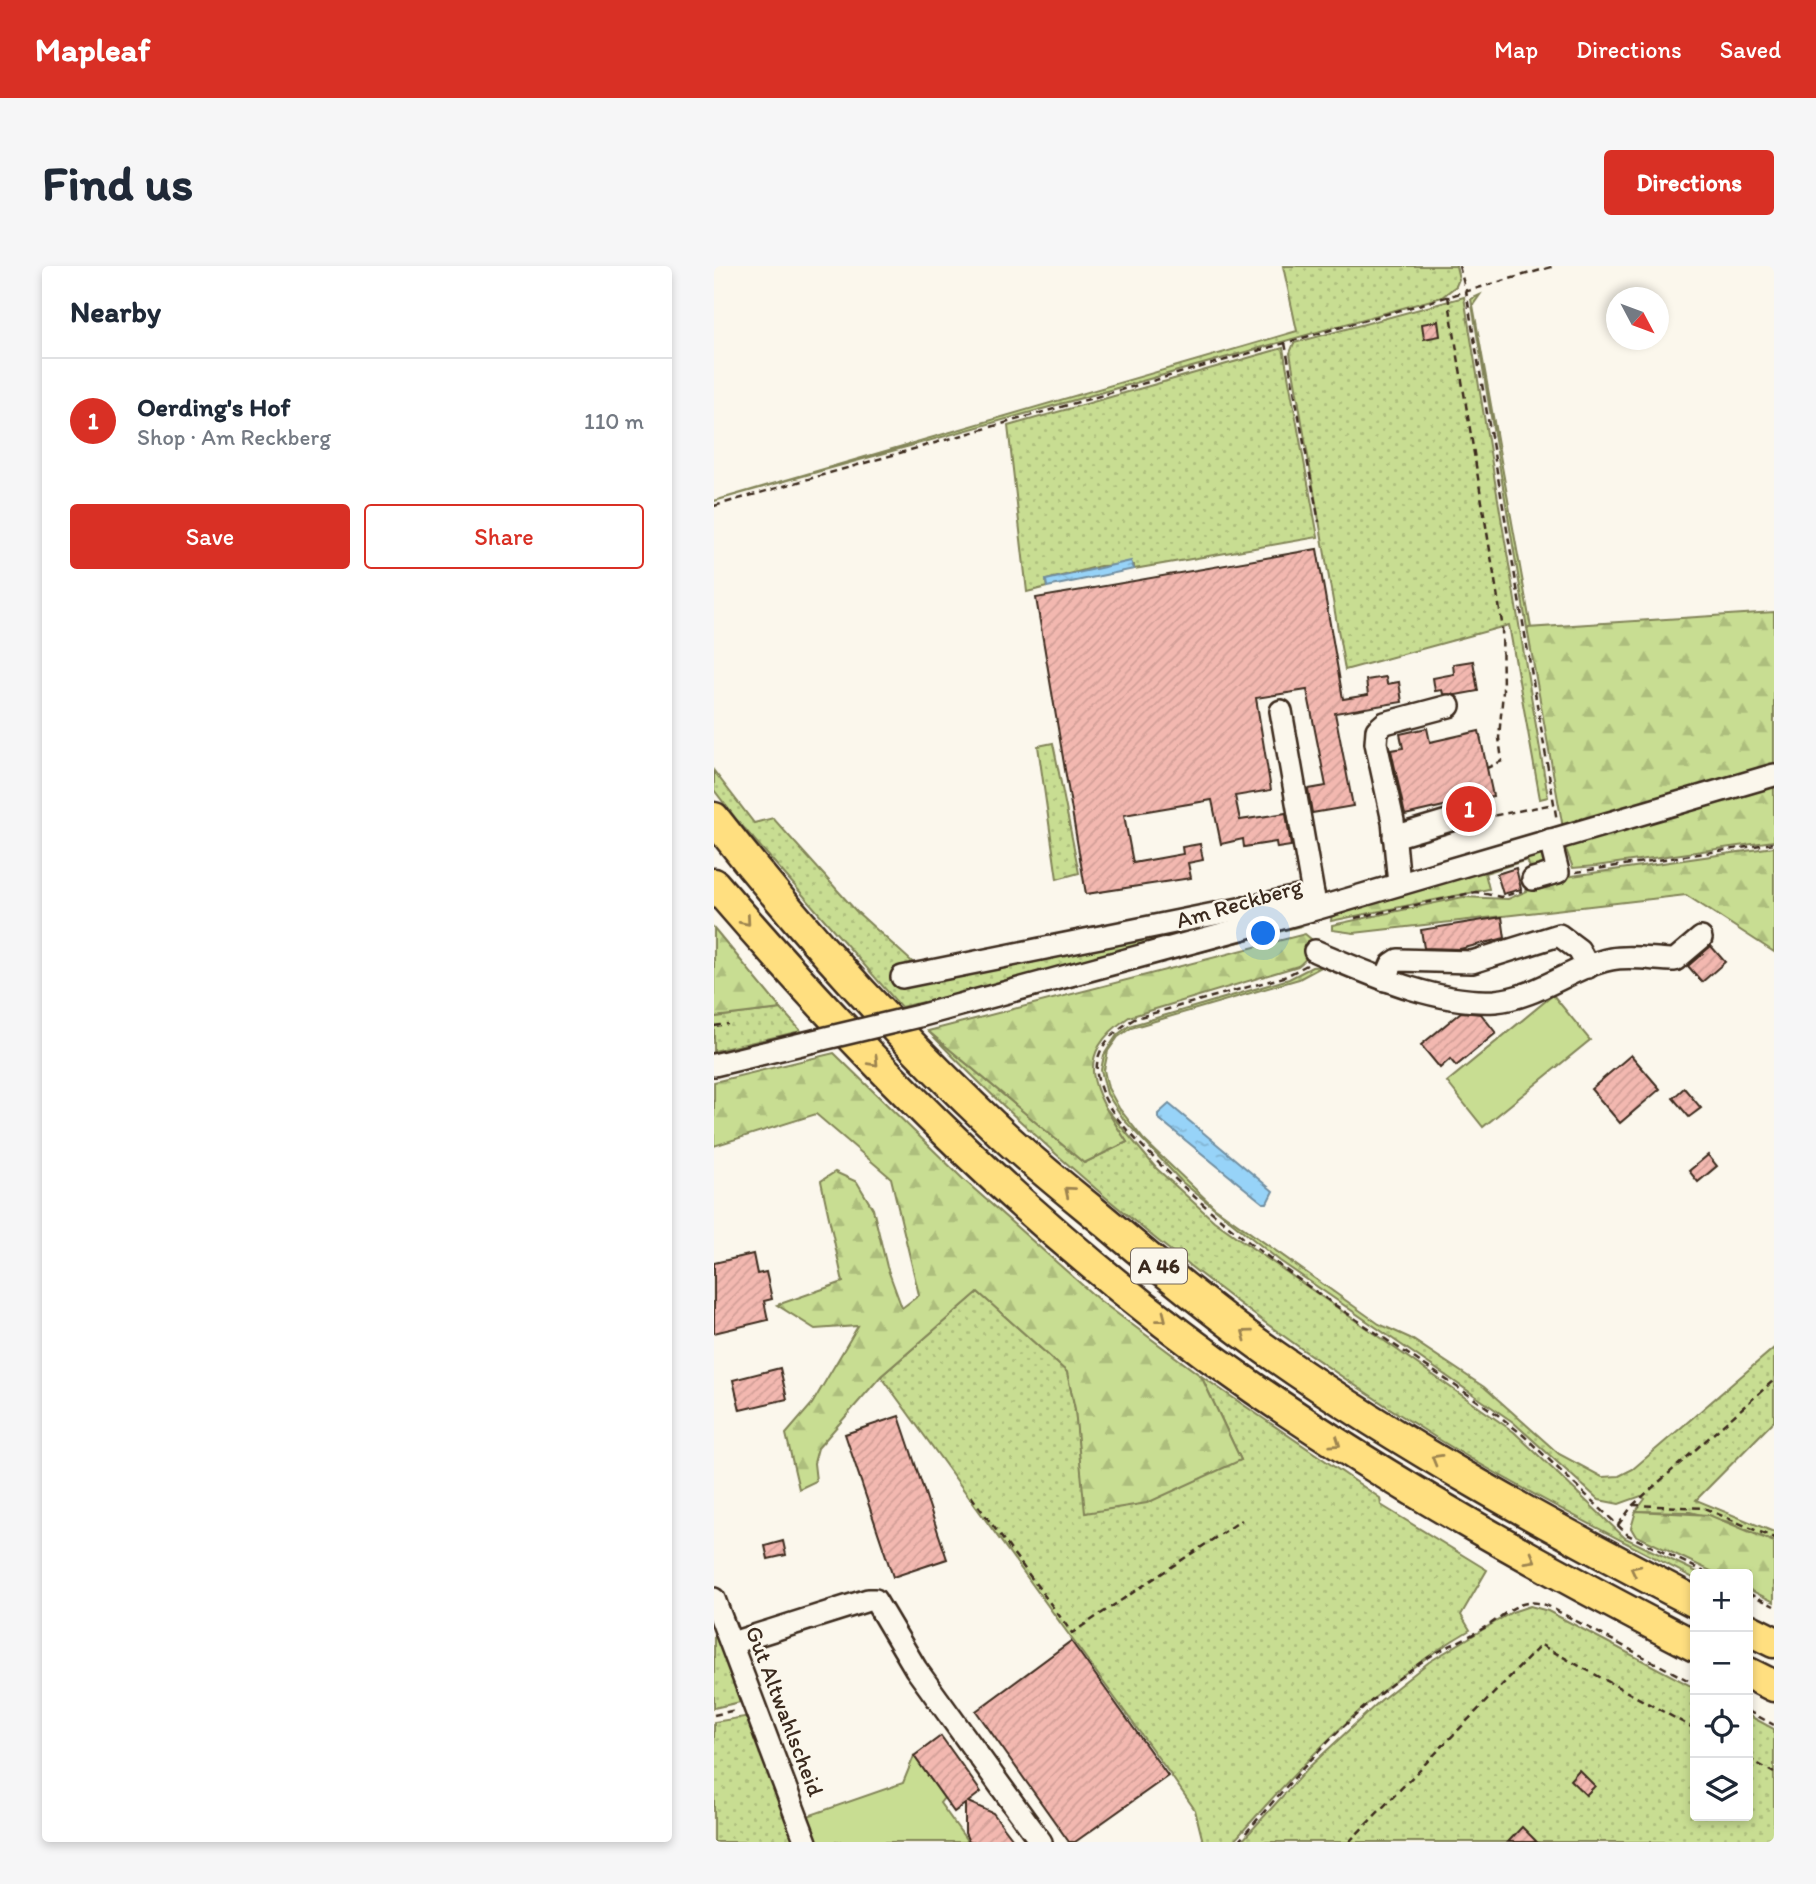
<!DOCTYPE html>
<meta charset="utf-8">
<style>
:root{--surface:#fff;--page:#f6f6f7;--text:#1f2937;--muted:#747a83;--line:#e0e1e3;--accent:#d93025}
body{margin:0;font-family:Itim,sans-serif;background:var(--page);color:var(--text)}
.controls{position:absolute;right:21px;bottom:21px;display:grid;overflow:hidden;border-radius:7px;box-shadow:0 4px 10px #0003}
.controls button{width:63px;height:63px;display:grid;place-items:center;padding:0;border:0;border-bottom:2px solid var(--line);background:var(--surface);color:var(--text);font:35px sans-serif}
.compass{position:absolute;left:892px;top:21px;width:63px;height:63px;border-radius:50%;background:var(--surface);box-shadow:0 4px 10px #0003;rotate:131deg}
.you{position:absolute;left:550px;top:668px;width:24px;height:24px;margin:-18px;border:5px solid #fff;border-radius:50%;background:#1a73e8;box-shadow:0 0 0 10px #1a73e833}
.badge{display:grid;place-items:center;width:46px;height:46px;border-radius:50%;background:var(--accent);color:#fff;font-size:23px;font-weight:700}
.pin{position:absolute;translate:-50% -50%;border:4px solid #fff;box-shadow:0 2px 7px #0006}
.list{margin:0;padding:0;list-style:none}
h2{display:flex;justify-content:space-between;align-items:center;height:91px;margin:0;padding:0 28px;font-size:30px}
h2 small{font-size:23px;font-weight:400;color:var(--muted)}
.list li{display:grid;grid-template-columns:46px 1fr auto;gap:21px;align-items:center;box-sizing:border-box;height:126px;padding:0 28px;border-top:2px solid var(--line)}
.list b{display:block;font-size:26px;white-space:nowrap}
.list p{margin:0;font-size:23px;white-space:nowrap;color:var(--muted)}
.list em{font-size:23px;font-style:normal;color:var(--muted)}
.actions{display:flex;gap:14px;padding:21px 28px}
.actions a{flex:1;padding:16px 0;border:2px solid var(--accent);border-radius:7px;text-align:center;font-size:24px;color:var(--accent)}
.actions .main{background:var(--accent);color:#fff}
.icon{flex:none;width:38px;height:38px;fill:none;stroke:currentColor;stroke-width:2;stroke-linecap:round;stroke-linejoin:round}
.map{position:relative;flex:none;width:1060px;height:1576px;overflow:hidden;border-radius:7px}
header{display:flex;align-items:center;gap:42px;box-sizing:border-box;height:98px;padding:0 35px;background:var(--accent);color:#fff}
header strong{font-size:33px}
nav{display:flex;gap:38px;margin-inline-start:auto;font-size:24px}
.intro{display:flex;align-items:center;justify-content:space-between;box-sizing:border-box;height:168px;padding:0 42px}
h1{margin:0;font-size:49px}
.button{padding:18px 32px;border-radius:7px;background:var(--accent);color:#fff;font-size:24px;font-weight:700}
main{display:flex;gap:42px;padding:0 42px}
aside{flex:1;background:var(--surface);border-radius:7px;box-shadow:0 4px 10px #0003}
.map>svg:first-child{display:block}
.grass{fill:url(#grass-dots);stroke:#828458;stroke-width:2}
.forest{fill:url(#forest-firs);stroke:#828458;stroke-width:2}
.garden{fill:#c8dd92;stroke:#828458;stroke-width:2}
.water{fill:url(#water-ripples);stroke:#728fa1;stroke-width:2}
.building{fill:url(#building-hatch);stroke:#3b2a1e;stroke-width:2}
.lines{fill:none;stroke-linecap:round;stroke-linejoin:round}
.minor-casing{stroke:#3b2a1e;stroke-width:26}
.highway-casing{stroke:#3b2a1e;stroke-width:35}
.path{stroke:#3b2a1e;stroke-width:2.5;stroke-dasharray:7 5;stroke-linecap:butt}
.minor{stroke:#fbf7ec;stroke-width:21}
.highway{stroke:#ffdf80;stroke-width:30}
.minor-bridge-casing{stroke:#3b2a1e;stroke-width:26;stroke-linecap:butt}
.minor-bridge{stroke:#fbf7ec;stroke-width:21}
.oneway{stroke:#9d844f}
.labels{text-anchor:middle;stroke-width:5;stroke-linejoin:round;paint-order:stroke}
.shield{fill:#fbf7ec;stroke:#75685c;stroke-width:2}
.shield-label{font-size:21px;font-weight:bold;fill:#3b2a1e}
.street-label{font-size:23px;fill:#3b2a1e;stroke:#fbf7ec}
</style>
<header>
<strong>Mapleaf</strong>
<nav><a>Map</a><a>Directions</a><a>Saved</a></nav>
</header>
<div class="intro"><h1>Find us</h1><a class="button">Directions</a></div>
<main>
<aside>
<h2>Nearby<small></small></h2>
<ul class="list">
<li><span class="badge">1</span><div><b>Oerding's Hof</b><p>Shop · Am Reckberg</p></div><em>110 m</em></li>
</ul>
<div class="actions"><a class="main">Save</a><a>Share</a></div>
</aside>
<div class="map">
<svg width="1060" height="1576" viewBox="0 0 1060 1576">
<defs>
<pattern id="grass-dots" width="8" height="8" patternUnits="userSpaceOnUse" patternTransform="scale(1.75)"><rect width="8" height="8" fill="#c8dd92"/><path d="M2 2h.1M6 6h.1" fill="none" stroke="#adbe7d" stroke-width="1.8" stroke-linecap="round"/></pattern>
<pattern id="forest-firs" width="22" height="20" patternUnits="userSpaceOnUse" patternTransform="scale(1.75)"><rect width="22" height="20" fill="#c8dd92"/><path d="M5 1l3.5 6h-7zM16 11l3.5 6h-7z" fill="#adbe7d"/></pattern>
<pattern id="water-ripples" width="26" height="14" patternUnits="userSpaceOnUse" patternTransform="scale(1.75)"><rect width="26" height="14" fill="#97d3f8"/><path d="M2 4q2-2 4 0t4 0M15 11q2-2 4 0t4 0" fill="none" stroke="#83b5d4"/></pattern>
<pattern id="building-hatch" width="6" height="6" patternUnits="userSpaceOnUse" patternTransform="scale(1.75)"><rect width="6" height="6" fill="#f3b8b0"/><path d="M-1 1l2-2M0 6l6-6M5 7l2-2" fill="none" stroke="#d19e97"/></pattern>
</defs>
<rect width="100%" height="100%" fill="#fbf7ec"/>
<filter id="ink" filterUnits="userSpaceOnUse"><feTurbulence type="fractalNoise" baseFrequency=".0143" numOctaves="2"/><feDisplacementMap in="SourceGraphic" scale="14" xChannelSelector="R" yChannelSelector="G"/><feConvolveMatrix kernelMatrix="1 2 1 2 8 2 1 2 1" color-interpolation-filters="sRGB"/></filter>
<g filter="url(#ink)">
<g class="grass">
<polygon points="569,0 742,0 745,13 742,20 728,31 0,235 583,65"/>
<polygon points="766,29 759,39 817,362 813,362 757,33"/>
<polygon points="750,31 834,531 826,533 795,359 631,404 576,87 580,77"/>
<polygon points="569,82 604,271 420,303 420,299 386,300 332,314 333,321 313,326 294,160"/>
<polygon points="339,477 365,607 343,613 324,480"/>
<polygon points="0,505 40,557 59,552 142,645 206,703 586,637 216,739 215,735 187,741 23,554 0,524"/>
<polygon points="582,656 587,660 210,758"/>
<polygon points="609,700 585,713 417,762 404,771 394,785 390,804 394,822 405,842 430,874 500,941 665,1058 696,1072 770,1121 845,1188 888,1211 905,1210 919,1203 1060,1082 1060,1155 982,1234 1060,1266 1060,1276 1015,1256 976,1246 922,1245 931,1233 927,1230 905,1238 885,1234 799,1156 566,995 468,916 410,854 393,828 387,804 390,789 403,769 415,760 575,713 598,701"/>
<polygon points="67,743 87,765 0,785 0,751"/>
<path d="M214 765 370 897 413 876 389 839 442 902 500 955 800 1166 911 1272 987 1308H981V1313C894 1267 805 1223 721 1171 536 1056 366 922 214 765Z"/>
<path d="M264 1026 353 1106 361 1143 372 1247 527 1194 487 1110 666 1232 667 1239 773 1304 747 1349 756 1364C658 1421 593 1493 519 1576H489L481 1544 456 1508 167 1110Z"/>
<polygon points="816,1340 834,1345 981,1422 981,1550 1034,1550 1034,1449 1060,1463 1060,1576 527,1576 593,1503 667,1434 715,1396 798,1346"/>
<polygon points="0,1343 35,1434 0,1442"/>
<polygon points="36,1450 89,1576 0,1576 0,1456"/>
</g>
<g class="forest">
<polygon points="1060,346 1060,501 849,562 813,362"/>
<polygon points="1060,517 1060,575 882,600 859,602 850,578"/>
<polygon points="1060,581 1060,686 972,629 640,667 618,664 618,659 749,631 794,633 844,612"/>
<polygon points="827,584 833,605 818,607 813,594 771,607 775,623 617,655 618,645"/>
<polygon points="0,662 67,743 0,751"/>
<path d="M591 668 597 673C597 685 594 693 584 700L415 751C355 791 381 827 413 876L370 897 214 765Z"/>
<polygon points="120,787 249,913 385,1034 487,1110 527,1194 433,1237 371,1247 361,1143 353,1106 264,1026 167,1110 104,1182 100,1197 102,1215 85,1223 72,1168 98,1138 144,1060 101,1063 63,1039 129,1016 107,915 121,906 143,916 159,943 173,1001 188,1042 205,1029 177,912 102,848 0,880 0,816"/>
<polygon points="922,1245 995,1249 1060,1276 1060,1336 1034,1323 1034,1308 1003,1308 921,1269 917,1262"/>
</g>
<g class="garden">
<polygon points="839,729 876,774 769,861 733,816"/>
<polygon points="200,1490 230,1532 226,1537 254,1576 97,1576 88,1552 189,1517"/>
</g>
<g class="water">
<polygon points="417,295 420,303 333,321 332,314"/>
<polygon points="455,838 559,925 553,937 549,937 444,852 444,848"/>
</g>
<g class="building">
<polygon points="724,55 726,70 710,73 708,58"/>
<polygon points="603,283 629,433 654,429 652,414 672,411 673,418 685,416 688,436 621,447 639,540 598,547 594,523 612,520 593,424 542,432 557,524 521,530 526,554 572,547 577,580 563,582 562,576 530,581 529,573 507,578 498,534 410,549 419,597 469,588 468,581 486,578 489,594 474,597 477,612 372,628 322,332"/>
<polygon points="759,395 764,425 742,429 729,428 728,424 721,425 719,412 740,408 739,398"/>
<polygon points="713,462 716,476 765,465 779,530 766,533 769,548 753,552 743,537 691,549 677,484 689,482 686,468"/>
<polygon points="802,602 807,623 789,628 783,608"/>
<polygon points="788,651 791,672 746,683 710,682 707,664"/>
<polygon points="997,680 1011,696 988,716 974,700"/>
<polygon points="747,746 767,748 782,767 742,800 736,793 726,802 707,779"/>
<polygon points="917,789 946,823 906,857 877,823"/>
<polygon points="970,822 987,842 975,851 959,832"/>
<polygon points="994,889 1003,900 984,916 975,905"/>
<polygon points="39,988 43,1008 52,1006 58,1033 50,1035 54,1054 0,1067 0,997"/>
<polygon points="66,1102 73,1133 26,1144 19,1114"/>
<polygon points="185,1150 233,1293 179,1311 131,1168"/>
<polygon points="69,1275 72,1289 54,1293 51,1280"/>
<polygon points="357,1375 454,1510 361,1576 355,1576 262,1445"/>
<polygon points="227,1470 267,1526 254,1536 279,1547 301,1576 255,1576 251,1567 251,1538 240,1546 200,1490"/>
<polygon points="865,1504 881,1520 872,1529 856,1514"/>
<polygon points="808,1561 823,1576 794,1576"/>
</g>
<g class="lines">
<g class="minor-casing">
<g id="minor">
<polyline points="567,445 601,639"/>
<polyline points="680,571 740,553"/>
<polyline points="819,613 844,606 836,574"/>
<polyline points="685,618 679,555 662,477 663,464 671,457 735,440"/>
<path d="M601 685C656 708 720 738 781 735 823 732 857 701 897 693 917 689 941 694 961 694L987 672"/>
<polyline points="188,711 599,628"/>
<polyline points="671,714 678,698 684,694 758,696 845,669 865,684 874,701"/>
<polyline points="205,750 601,643 1060,509"/>
<polyline points="0,799 100,775"/>
<polyline points="0,1333 92,1576"/>
<polyline points="18,1377 154,1334 161,1334 202,1403 327,1576"/>
</g>
</g>
<g class="highway-casing">
<g id="highway">
<path d="M0 552C87 664 184 770 287 867 321 899 358 928 394 958 447 1003 501 1048 558 1088 692 1182 836 1261 981 1336"/>
<path d="M0 618C161 805 337 982 541 1123 682 1220 830 1302 981 1380"/>
<polyline points="1034,1363 1060,1376"/>
<polyline points="1034,1407 1060,1420"/>
</g>
</g>
<g class="path">
<polyline points="745,0 752,25 843,555"/>
<polyline points="734,30 788,357 789,425 785,472 788,495 773,502"/>
<polyline points="571,77 605,256"/>
<polyline points="0,240 841,0"/>
<polyline points="757,554 840,538"/>
<polyline points="862,606 1060,577"/>
<polyline points="641,652 762,626 787,631 808,625"/>
<path d="M593 699 570 711 422 752C399 765 377 784 384 814 391 844 415 866 435 887 536 992 665 1066 784 1149L809 1169 914 1269 995 1308"/>
<polyline points="0,760 14,758"/>
<polyline points="257,1230 358,1367 528,1254"/>
<polyline points="919,1239 990,1242 1060,1272"/>
<polyline points="904,1259 919,1239 1060,1114"/>
<polyline points="1034,1327 1060,1340"/>
<polyline points="1034,1445 1060,1459"/>
<polyline points="0,1449 22,1444"/>
<polyline points="1034,1492 1060,1507"/>
<path d="M524 1576C580 1511 639 1442 712 1393 729 1382 750 1374 768 1363 792 1350 805 1328 834 1340L981 1418"/>
<polyline points="635,1576 827,1379 981,1463"/>
</g>
<use href="#minor" class="minor"/>
<use href="#highway" class="highway"/>
<g class="minor-bridge-casing">
<polyline id="minor-bridge" points="100,775 205,750"/>
</g>
<use href="#minor-bridge" class="minor-bridge"/>
</g>
<defs><path id="oneway-chevron" d="M-2-3.5L2.5 0L-2 3.5" fill="none" stroke-width="1.6" stroke-linecap="round" stroke-linejoin="round" transform="scale(1.75)"/></defs>
<g class="oneway">
<use href="#oneway-chevron" transform="translate(32 655) rotate(49)"/>
<use href="#oneway-chevron" transform="translate(160 796) rotate(47)"/>
<use href="#oneway-chevron" transform="translate(355 925) rotate(-140)"/>
<use href="#oneway-chevron" transform="translate(448 1052) rotate(38)"/>
<use href="#oneway-chevron" transform="translate(532 1068) rotate(-143)"/>
<use href="#oneway-chevron" transform="translate(622 1177) rotate(34)"/>
<use href="#oneway-chevron" transform="translate(722 1193) rotate(-150)"/>
<use href="#oneway-chevron" transform="translate(817 1293) rotate(30)"/>
<use href="#oneway-chevron" transform="translate(921 1304) rotate(-153)"/>
</g>
</g>
<g class="labels">
<rect class="shield" x="417" y="982.5" width="56" height="35" rx="5"/>
<g class="shield-label">
<text x="445" y="1007">A 46</text>
</g>
<g class="street-label">
<text transform="translate(525 637) rotate(-16)" y="8">Am Reckberg</text>
<text transform="translate(71 1445) rotate(69)" y="8">Gut Altwahlscheid</text>
</g>
</g>
</svg>
<div class="controls">
<button>+</button>
<button>−</button>
<button><svg class="icon" aria-label="locate" viewBox="0 0 24 24"><circle cx="12" cy="12" r="6"/><path d="M12 2v4M12 18v4M2 12h4M18 12h4"/></svg></button>
<button><svg class="icon" aria-label="layers" viewBox="0 0 24 24"><path d="M12 4l9 5-9 5-9-5zM3 14l9 5 9-5"/></svg></button>
</div>
<svg class="compass" viewBox="-18 -18 36 36"><path d="M0-13l5 13h-10z" fill="#e53935"/><path d="M0 13l5-13h-10z" fill="#747a83"/></svg>
<div class="you"></div>
<div class="pin badge" style="left:755px;top:543px">1</div>
</div>
</main>
